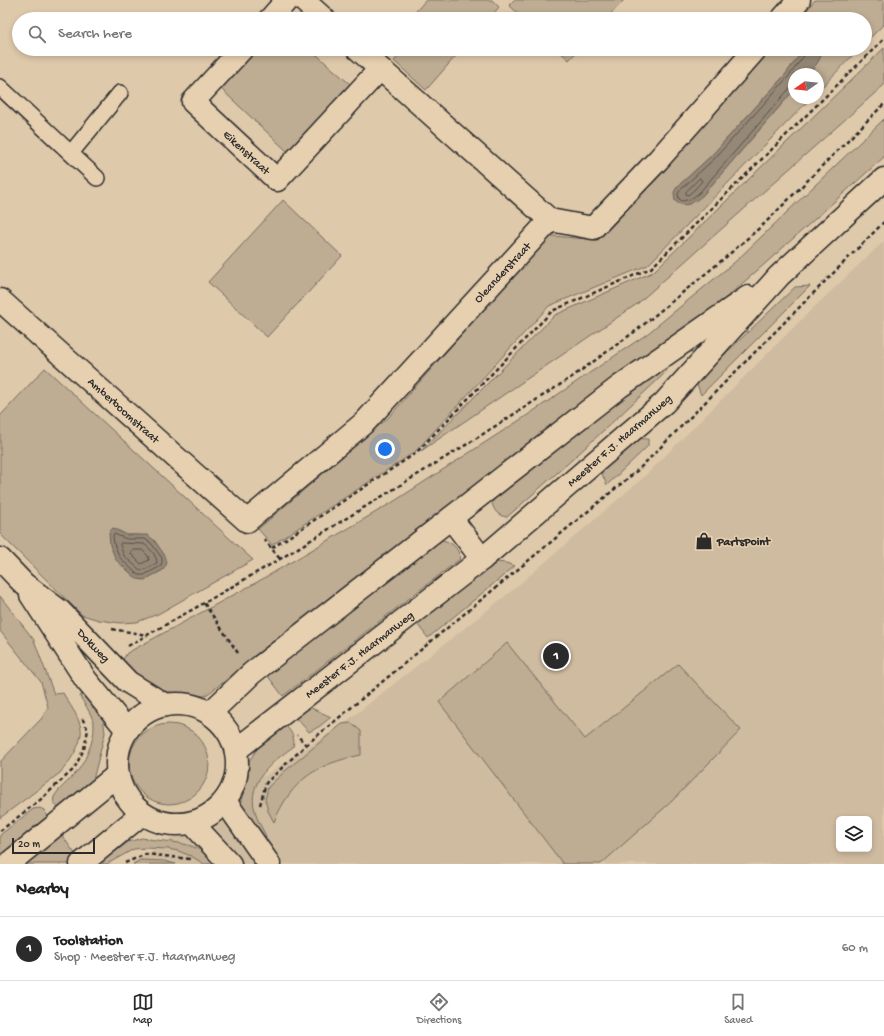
<!DOCTYPE html>
<meta charset="utf-8">
<style>
:root{--surface:#fff;--page:#f6f6f6;--text:#222;--muted:#767676;--line:#e0e0e0;--accent:#2b2b2b}
body{margin:0;font-family:"Gochi Hand",sans-serif;background:var(--page);color:var(--text)}
.controls{position:absolute;right:12px;bottom:12px;display:grid;overflow:hidden;border-radius:6px;box-shadow:0 2px 6px #0003}
.controls button{width:36px;height:36px;display:grid;place-items:center;padding:0;border:0;border-bottom:1px solid var(--line);background:var(--surface);color:var(--text);font:20px sans-serif}
.compass{position:absolute;left:788px;top:68px;width:36px;height:36px;border-radius:50%;background:var(--surface);box-shadow:0 2px 6px #0003;rotate:256deg}
.scale{position:absolute;left:12px;bottom:10px;width:83px;box-sizing:border-box;padding-left:4px;border:2px solid #2b2b2b;border-top:0;font-size:11px;line-height:14px;white-space:nowrap;color:#2b2b2b;-webkit-text-stroke:3px #e7d0b0;paint-order:stroke}
.you{position:absolute;left:385px;top:449px;width:14px;height:14px;margin:-10px;border:3px solid #fff;border-radius:50%;background:#1a73e8;box-shadow:0 0 0 6px #1a73e833}
.badge{display:grid;place-items:center;width:26px;height:26px;border-radius:50%;background:var(--accent);color:#fff;font-size:13px;font-weight:700}
.pin{position:absolute;translate:-50% -50%;border:2px solid #fff;box-shadow:0 1px 4px #0006}
.list{margin:0;padding:0;list-style:none}
h2{display:flex;justify-content:space-between;align-items:center;height:52px;margin:0;padding:0 16px;font-size:17px}
h2 small{font-size:13px;font-weight:400;color:var(--muted)}
.list li{display:grid;grid-template-columns:26px 1fr auto;gap:12px;align-items:center;box-sizing:border-box;height:64px;padding:0 16px;border-top:1px solid var(--line)}
.list b{display:block;font-size:15px;white-space:nowrap}
.list p{margin:0;font-size:13px;white-space:nowrap;color:var(--muted)}
.list em{font-size:13px;font-style:normal;color:var(--muted)}
.icon{flex:none;width:22px;height:22px;fill:none;stroke:currentColor;stroke-width:2;stroke-linecap:round;stroke-linejoin:round}
.map{position:relative;flex:none;width:884px;height:864px;overflow:hidden}
.search{position:absolute;background:var(--surface);box-shadow:0 2px 6px #0003;left:12px;right:12px;top:12px;height:44px;display:flex;align-items:center;gap:10px;box-sizing:border-box;padding:0 14px;border-radius:22px;color:var(--muted);font-size:15px}
.sheet{height:116px;background:var(--surface)}
nav{display:flex;justify-content:space-around;align-items:center;box-sizing:border-box;height:56px;border-top:1px solid var(--line);background:var(--surface);font-size:11px;color:var(--muted)}
nav a{display:grid;justify-items:center;gap:2px}
nav .on{color:var(--accent)}
.map>svg:first-child{display:block}
.built{fill:#cfbba0;fill-rule:evenodd}
.green{fill:#beac93;stroke:#746c5f;fill-rule:evenodd}
.water{fill:#968876;stroke:#6b6358}
.lines{fill:none;stroke-linecap:round;stroke-linejoin:round}
.shore{stroke:#565049;stroke-width:1}
.service-casing{stroke:#2b2b2b;stroke-width:18}
.minor-casing{stroke:#2b2b2b;stroke-width:25}
.tertiary-casing{stroke:#2b2b2b;stroke-width:25}
.secondary-casing{stroke:#2b2b2b;stroke-width:25}
.path{stroke:#2b2b2b;stroke-width:2.5;stroke-dasharray:4 3;stroke-linecap:butt}
.service{stroke:#e7d0b0;stroke-width:15}
.minor{stroke:#e7d0b0;stroke-width:22}
.tertiary{stroke:#e7d0b0;stroke-width:22}
.secondary{stroke:#e7d0b0;stroke-width:22}
.labels{text-anchor:middle;stroke-width:3;stroke-linejoin:round;paint-order:stroke}
.street-label{font-size:12px;fill:#2b2b2b;stroke:#e7d0b0}
.poi-label{font-size:12px;font-weight:bold;fill:#2b2b2b;stroke:#e7d0b0;text-anchor:start}
</style>
<div class="map">
<svg width="884" height="864" viewBox="0 0 884 864">
<rect width="100%" height="100%" fill="#dfc9ab"/>
<filter id="ink" filterUnits="userSpaceOnUse"><feTurbulence type="fractalNoise" baseFrequency=".025" numOctaves="2"/><feDisplacementMap in="SourceGraphic" scale="8" xChannelSelector="R" yChannelSelector="G"/><feConvolveMatrix kernelMatrix="1 2 1 2 8 2 1 2 1" color-interpolation-filters="sRGB"/></filter>
<g filter="url(#ink)">
<path class="built" d="M884 241V864H132L343 724 514 589 645 476 809 312ZM839 819H869V849H839Z"/>
<g class="green">
<polygon points="426,0 492,0 499,7 489,19 409,19"/>
<polygon points="514,0 624,0 606,19 524,19 509,5"/>
<polygon points="815,0 884,0 884,24 865,43 865,19 799,19"/>
<polygon points="884,48 884,85 637,304 421,451 555,315 653,272"/>
<polygon points="253,49 310,49 351,85 290,154 219,87"/>
<polygon points="405,49 462,49 426,90 394,61"/>
<polygon points="557,49 579,49 569,60"/>
<polygon points="772,49 804,49 785,75 741,123 711,156 677,187 702,196 794,90 794,98 811,98 648,265 549,306 415,452 272,545 258,529 389,417 544,240 553,236 598,240"/>
<polygon points="823,49 859,49 818,91 818,74 808,74 819,60"/>
<polygon points="884,119 884,157 767,262 705,316 205,696 159,691 134,677 122,661 127,653 259,581 393,502 526,416 647,334 736,261"/>
<polygon points="283,200 342,256 267,337 208,282"/>
<polygon points="810,286 701,395 696,382 795,287"/>
<path d="M664 367 668 368 662 376 574 458 507 517C498 516 494 511 492 503L496 496Z"/>
<path d="M45 368 253 560 158 614 137 622 120 623 99 620 82 615 0 534V416ZM113 528 127 535H139L154 540 165 556 163 570 144 580 114 552 110 545Z"/>
<polygon points="636,438 648,439 648,446 607,485 602,474 602,468"/>
<path d="M442 540C452 542 459 548 460 559L283 696 267 675Z"/>
<polygon points="495,562 506,563 515,566 428,638 414,620 485,564"/>
<path d="M0 596 34 640 54 694 63 693C69 704 79 716 81 729 83 743 69 763 60 773L0 818V762L42 718 48 707 41 682 0 631Z"/>
<polygon points="507,643 585,739 678,664 741,730 671,802 601,864 563,864 439,702"/>
<path d="M85 691 103 717 105 733 93 780 80 796 61 810C57 807 52 803 54 797 58 789 69 781 75 774 84 765 95 739 94 726 93 716 86 706 80 697L82 693Z"/>
<polygon points="307,706 331,717 320,726 309,732 294,716"/>
<path d="M284 723C290 731 296 736 293 747 273 761 246 782 255 811 257 820 262 828 266 836L262 839 241 807V800L245 786 249 761 263 740Z"/>
<path d="M351 723 361 731V755C317 764 292 779 274 822L268 811 265 800 268 787 285 771 342 724Z"/>
<circle cx="169" cy="764" r="40"/>
<polygon points="40,808 44,810 50,820 0,858 0,835 33,809"/>
<polygon points="61,834 78,858 70,864 24,864"/>
<path d="M142 838C171 843 197 840 218 864H204L191 856 178 851 168 849 146 848 134 849 107 864H103L102 862 128 842Z"/>
<polygon points="140,860 164,861 176,864 133,864"/>
</g>
<g class="water">
<path d="M804 49H823C821 59 815 67 808 74H794V90L702 196C693 203 685 209 675 201L674 192 677 187 711 156 741 123 785 75Z"/>
<polygon points="113,528 127,535 147,535 154,540 165,556 167,563 163,570 144,580 137,579 116,560 110,545 109,532"/>
</g>
<g class="lines">
<g class="shore">
<polyline points="794,88 789,89 699,193 691,199 682,201 679,199 678,194 680,190 714,159 744,126 788,77 806,53 807,49"/>
<polygon points="700,178 702,181 695,189 688,195 686,194 686,192"/>
<polygon points="114,534 127,539 145,539 151,543 162,558 162,562 161,566 144,575 138,575 120,558 114,544 113,536"/>
<path d="M121 543 144 544C150 548 157 556 157 563L146 569 140 570 124 556 120 545Z"/>
<polygon points="132,550 142,550 148,556 149,560 141,564 131,554"/>
</g>
<g class="service-casing">
<g id="service">
<polyline points="0,87 97,178"/>
<polyline points="71,153 120,93"/>
</g>
</g>
<g class="minor-casing">
<g id="minor">
<polyline points="303,0 324,19"/>
<polyline points="270,19 287,0"/>
<polyline points="782,19 799,0"/>
<polyline points="242,49 193,102 277,180 380,69"/>
<polyline points="358,49 550,220"/>
<polyline points="550,220 593,228 658,160 756,49"/>
<polyline points="0,300 247,521 365,422 550,220"/>
<polyline points="451,518 482,559"/>
<polyline points="225,801 269,864"/>
<polyline points="192,823 230,864"/>
</g>
</g>
<g class="tertiary-casing">
<g id="tertiary">
<polyline points="0,559 24,584 60,611 128,682 165,705"/>
<polyline points="31,595 86,680 127,730"/>
</g>
</g>
<g class="secondary-casing">
<g id="secondary">
<circle cx="177" cy="764" r="60"/>
<polyline points="210,713 252,673 619,387 748,297"/>
<polyline points="236,750 482,559 664,403 779,276 884,179"/>
<polyline points="8,864 117,775"/>
<polyline points="81,864 142,814"/>
</g>
</g>
<g class="path">
<polyline points="264,539 280,559"/>
<polyline points="272,548 416,453 552,311 651,268 884,39"/>
<polyline points="112,629 147,635"/>
<polyline points="128,646 204,603"/>
<polyline points="238,653 204,603 280,559 469,443 572,377 637,330 726,257 764,224 884,104"/>
<polyline points="306,745 639,469 884,222"/>
<polyline points="260,805 266,783 306,745 297,735"/>
<polyline points="0,831 40,800 74,769 84,749 88,730 82,718"/>
<polyline points="125,863 146,854 190,859"/>
</g>
<use href="#service" class="service"/>
<use href="#minor" class="minor"/>
<use href="#tertiary" class="tertiary"/>
<use href="#secondary" class="secondary"/>
</g>
</g>
<defs>
<g id="shop-bare" transform="scale(1.38)"><path d="M-5-2.5h2.3a2.7 3.5 0 0 1 5.4 0H5L5.5 6h-11ZM-1.5-2.5h3a1.5 2.3 0 0 0-3 0Z" fill="#2b2b2b" stroke="#e7d0b0" stroke-width="2.5" paint-order="stroke"/></g>
</defs>
<g fill-rule="evenodd">
<use href="#shop-bare" x="704" y="541"/>
</g>
<g class="labels">
<g class="street-label">
<text transform="translate(247 152) rotate(43)" y="4">Eikenstraat</text>
<text transform="translate(502 272) rotate(-47)" y="4">Oleanderstraat</text>
<text transform="translate(124 410) rotate(42)" y="4">Amberboomstraat</text>
<text transform="translate(619 440) rotate(-41)" y="4">Meester F.J. Haarmanweg</text>
<text transform="translate(94 645) rotate(46)" y="4">Dokweg</text>
<text transform="translate(359 654) rotate(-38)" y="4">Meester F.J. Haarmanweg</text>
</g>
<g class="poi-label">
<text x="717" y="545">PartsPoint</text>
</g>
</g>
</svg>
<div class="controls">
<button><svg class="icon" aria-label="layers" viewBox="0 0 24 24"><path d="M12 4l9 5-9 5-9-5zM3 14l9 5 9-5"/></svg></button>
</div>
<svg class="compass" viewBox="-18 -18 36 36"><path d="M0-13l5 13h-10z" fill="#e53935"/><path d="M0 13l5-13h-10z" fill="#767676"/></svg>
<div class="scale">20 m</div>
<div class="you"></div>
<div class="pin badge" style="left:556px;top:656px">1</div>
<div class="search"><svg class="icon" aria-label="search" viewBox="0 0 24 24"><circle cx="10" cy="10" r="6"/><path d="M15 15l6 6"/></svg>Search here</div>
</div>
<section class="sheet">
<h2>Nearby<small></small></h2>
<ul class="list">
<li><span class="badge">1</span><div><b>Toolstation</b><p>Shop · Meester F.J. Haarmanweg</p></div><em>60 m</em></li>
</ul>
</section>
<nav>
<a class="on"><svg class="icon" aria-label="map" viewBox="0 0 24 24"><path d="M3 6l6-2 6 2 6-2v14l-6 2-6-2-6 2zM9 4v14M15 6v14"/></svg>Map</a>
<a><svg class="icon" aria-label="directions" viewBox="0 0 24 24"><path d="M12 3l9 9-9 9-9-9zM9 14v-3h6M13 9l2 2-2 2"/></svg>Directions</a>
<a><svg class="icon" aria-label="saved" viewBox="0 0 24 24"><path d="M7 4h10v16l-5-4-5 4z"/></svg>Saved</a>
</nav>
